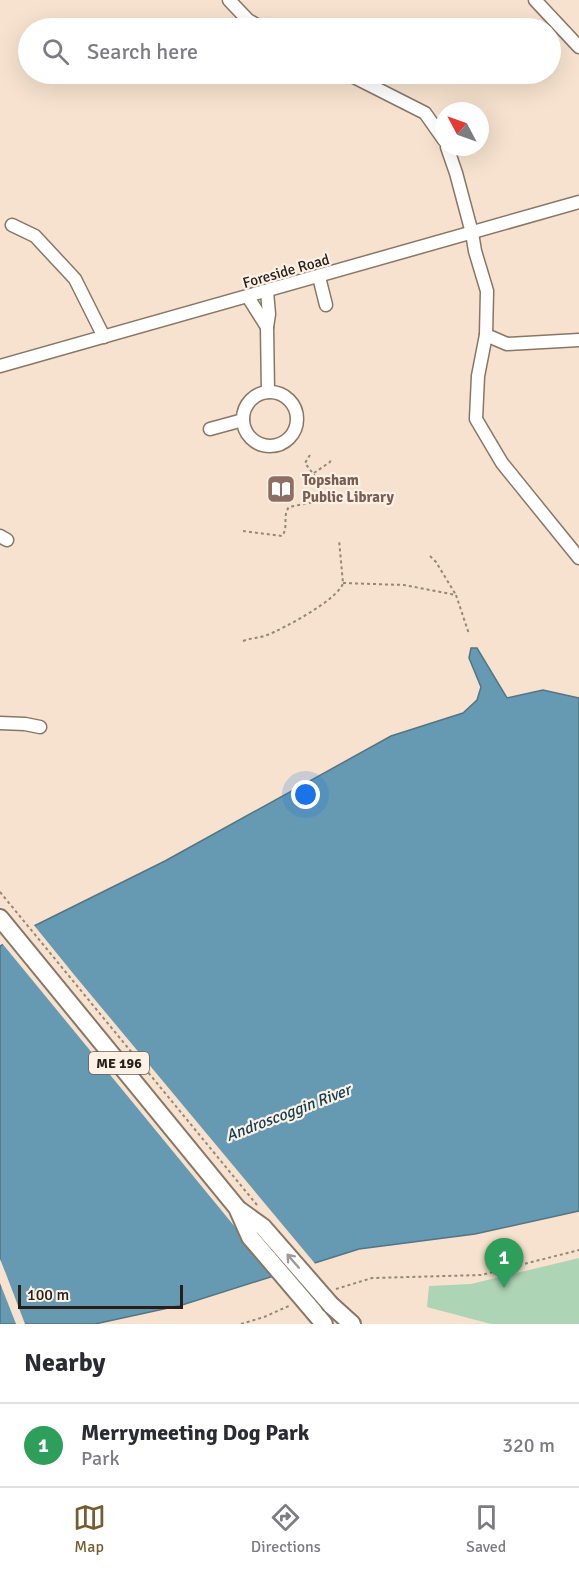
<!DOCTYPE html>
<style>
:root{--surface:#fff;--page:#f2f2f3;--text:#2b2b33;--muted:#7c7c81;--line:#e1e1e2;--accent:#765c2e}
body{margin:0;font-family:Signika,sans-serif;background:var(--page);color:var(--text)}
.compass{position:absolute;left:435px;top:102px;width:54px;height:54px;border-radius:50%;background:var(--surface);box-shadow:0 6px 24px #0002;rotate:311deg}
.scale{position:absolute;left:18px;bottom:15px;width:165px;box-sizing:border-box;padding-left:6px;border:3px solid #272019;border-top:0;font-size:16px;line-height:21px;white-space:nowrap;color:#272019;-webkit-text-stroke:4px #fdf1e5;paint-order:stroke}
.you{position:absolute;left:306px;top:795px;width:21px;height:21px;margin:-15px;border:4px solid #fff;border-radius:50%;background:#1a73e8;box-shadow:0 0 0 9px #1a73e833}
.badge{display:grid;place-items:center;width:39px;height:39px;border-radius:50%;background:var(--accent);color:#fff;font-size:20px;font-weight:700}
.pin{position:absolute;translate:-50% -50px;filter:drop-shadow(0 2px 3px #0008)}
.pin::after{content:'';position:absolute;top:32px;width:21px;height:18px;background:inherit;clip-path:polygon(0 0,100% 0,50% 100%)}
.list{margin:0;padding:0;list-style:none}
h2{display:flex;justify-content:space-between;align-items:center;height:78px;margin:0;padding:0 24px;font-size:26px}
h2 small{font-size:20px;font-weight:400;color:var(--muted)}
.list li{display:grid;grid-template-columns:39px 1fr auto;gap:18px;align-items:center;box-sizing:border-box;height:84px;padding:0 24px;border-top:2px solid var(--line)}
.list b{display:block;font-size:22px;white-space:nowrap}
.list p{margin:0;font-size:20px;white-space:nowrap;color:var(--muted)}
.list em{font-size:20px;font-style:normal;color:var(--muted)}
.icon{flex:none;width:33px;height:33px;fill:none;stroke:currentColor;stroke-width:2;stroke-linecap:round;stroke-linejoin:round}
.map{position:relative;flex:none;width:579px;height:1324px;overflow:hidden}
.search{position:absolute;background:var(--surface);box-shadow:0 6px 24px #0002;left:18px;right:18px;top:18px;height:66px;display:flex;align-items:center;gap:15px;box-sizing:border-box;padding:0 21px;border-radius:33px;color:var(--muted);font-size:22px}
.sheet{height:162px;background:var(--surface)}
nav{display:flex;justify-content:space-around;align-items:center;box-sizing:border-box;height:84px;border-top:2px solid var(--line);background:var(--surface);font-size:16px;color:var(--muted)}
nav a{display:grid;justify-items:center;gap:3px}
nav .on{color:var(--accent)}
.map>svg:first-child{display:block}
.green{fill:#add4b5}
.water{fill:#6699b2;stroke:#537584;stroke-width:1.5}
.pier{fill:#f6e2ce}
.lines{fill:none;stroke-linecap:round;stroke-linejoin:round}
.minor-casing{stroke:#897765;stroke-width:15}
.highway-casing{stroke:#897765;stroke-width:20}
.path{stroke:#948779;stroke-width:2;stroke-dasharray:3 3;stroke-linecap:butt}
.minor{stroke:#fff;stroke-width:12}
.highway{stroke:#fff;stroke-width:16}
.highway-bridge-casing{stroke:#897765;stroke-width:20;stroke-linecap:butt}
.path-bridge{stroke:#948779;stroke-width:2;stroke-dasharray:3 3;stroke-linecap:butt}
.highway-bridge{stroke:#fff;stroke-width:16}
.oneway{stroke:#9e9b98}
.labels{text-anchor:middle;stroke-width:4.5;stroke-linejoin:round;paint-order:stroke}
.shield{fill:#fdf1e5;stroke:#675f56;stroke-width:1.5}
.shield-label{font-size:14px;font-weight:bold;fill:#272019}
.street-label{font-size:15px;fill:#272019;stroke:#fdf1e5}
.education-label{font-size:15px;font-weight:bold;fill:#785e54;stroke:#fdf1e5;text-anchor:start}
.water-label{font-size:16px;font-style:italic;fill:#123f52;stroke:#fdf1e5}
</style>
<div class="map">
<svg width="579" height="1324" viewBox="0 0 579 1324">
<rect width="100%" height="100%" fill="#f6e2ce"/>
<polygon class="green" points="579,1258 579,1324 491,1324 427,1307 429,1286 471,1284"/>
<polygon class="water" points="471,648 477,648 507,698 543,690 579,698 579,1211 475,1234 359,1249 182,1305 95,1324 0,1324 0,946 30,928 165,861 391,736 463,713 477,700 481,687 469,658"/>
<g class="pier">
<polygon points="33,924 76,977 317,1266 277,1278 1,942"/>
<polygon points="0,1259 6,1274 25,1324 16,1324 0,1283"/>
</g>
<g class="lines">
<g class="minor-casing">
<g id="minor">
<polyline points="229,0 248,20 262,28"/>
<polyline points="535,0 579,47"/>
<polyline points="348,74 425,113 444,140"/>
<polyline points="447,147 456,173 472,233 475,251 487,291 486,335 478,376 476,419 502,463 579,558"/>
<polyline points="12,225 35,236 75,279 104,337"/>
<polyline points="319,277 326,305"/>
<polyline points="267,292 269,314 267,327 268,392"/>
<polyline points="248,297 267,327"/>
<polyline points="486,335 507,344 579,340"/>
<polyline points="0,366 579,202"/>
<circle cx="270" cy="419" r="27"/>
<polyline points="210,429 243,420"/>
<polyline points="0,536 7,540"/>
<polyline points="0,723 25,724 40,727"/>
</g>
</g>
<g class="highway-casing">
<g id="highway">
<polyline points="0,918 238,1209"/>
<polyline points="331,1305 352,1324"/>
<polyline points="314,1312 324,1324"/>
</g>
</g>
<g class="path">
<polyline points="314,473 330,462 331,459"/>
<path d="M243 531 282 536C289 527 282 516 289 507L314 502 319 500 322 486 305 463 310 455"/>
<polyline points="430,556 436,562 456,595"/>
<polyline points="343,583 404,585 456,595 469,634"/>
<path d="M243 641C251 638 259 638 267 635 283 629 339 599 343 583L339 540"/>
<polyline points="336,1289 372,1278 481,1275 579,1250"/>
<polyline points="241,1324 264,1317 291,1305"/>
</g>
<use href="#minor" class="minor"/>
<use href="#highway" class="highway"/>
<g class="highway-bridge-casing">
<g id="highway-bridge">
<polyline points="238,1209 263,1227 331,1305"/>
<polyline points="238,1210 250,1237 314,1312"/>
</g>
</g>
<polyline class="path-bridge" points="0,892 257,1205"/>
<use href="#highway-bridge" class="highway-bridge"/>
</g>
<defs><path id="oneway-shaft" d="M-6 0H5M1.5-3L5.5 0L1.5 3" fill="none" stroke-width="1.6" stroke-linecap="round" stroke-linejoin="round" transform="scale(1.5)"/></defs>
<use class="oneway" href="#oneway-shaft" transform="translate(293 1261) rotate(-131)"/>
<defs>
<g id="library-square" transform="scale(1.5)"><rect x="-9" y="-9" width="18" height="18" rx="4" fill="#8d6e63" stroke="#fdf1e5"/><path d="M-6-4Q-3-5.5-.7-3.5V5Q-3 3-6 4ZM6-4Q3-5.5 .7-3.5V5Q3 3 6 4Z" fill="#fff"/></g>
</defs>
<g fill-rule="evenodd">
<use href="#library-square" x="281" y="489"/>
</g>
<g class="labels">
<rect class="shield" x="89" y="1052" width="60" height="22" rx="4.5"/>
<g class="shield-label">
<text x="119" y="1068">ME 196</text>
</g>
<g class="street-label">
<text transform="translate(286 271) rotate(-16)" y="5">Foreside Road</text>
</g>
<g class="education-label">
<text x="302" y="485">Topsham<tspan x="302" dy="17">Public Library</tspan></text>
</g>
<g class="water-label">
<text transform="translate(288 1112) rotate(-21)" y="6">Androscoggin River</text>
</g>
</g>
</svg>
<svg class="compass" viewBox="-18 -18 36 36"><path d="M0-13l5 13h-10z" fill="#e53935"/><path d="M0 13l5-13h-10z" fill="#7c7c81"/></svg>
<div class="scale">100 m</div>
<div class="you"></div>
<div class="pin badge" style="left:504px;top:1288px;background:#2e9e5b">1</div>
<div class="search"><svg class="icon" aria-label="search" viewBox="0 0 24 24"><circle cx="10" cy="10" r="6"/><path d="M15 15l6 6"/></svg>Search here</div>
</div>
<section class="sheet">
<h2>Nearby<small></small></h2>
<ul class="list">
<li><span class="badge" style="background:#2e9e5b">1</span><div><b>Merrymeeting Dog Park</b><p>Park</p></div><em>320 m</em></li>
</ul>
</section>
<nav>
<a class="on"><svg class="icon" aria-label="map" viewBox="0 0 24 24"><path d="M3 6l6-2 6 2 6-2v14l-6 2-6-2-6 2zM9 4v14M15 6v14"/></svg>Map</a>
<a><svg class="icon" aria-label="directions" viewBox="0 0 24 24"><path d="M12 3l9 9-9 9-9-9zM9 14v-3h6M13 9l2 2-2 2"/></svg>Directions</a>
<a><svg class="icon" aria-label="saved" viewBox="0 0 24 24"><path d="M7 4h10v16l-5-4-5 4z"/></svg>Saved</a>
</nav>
